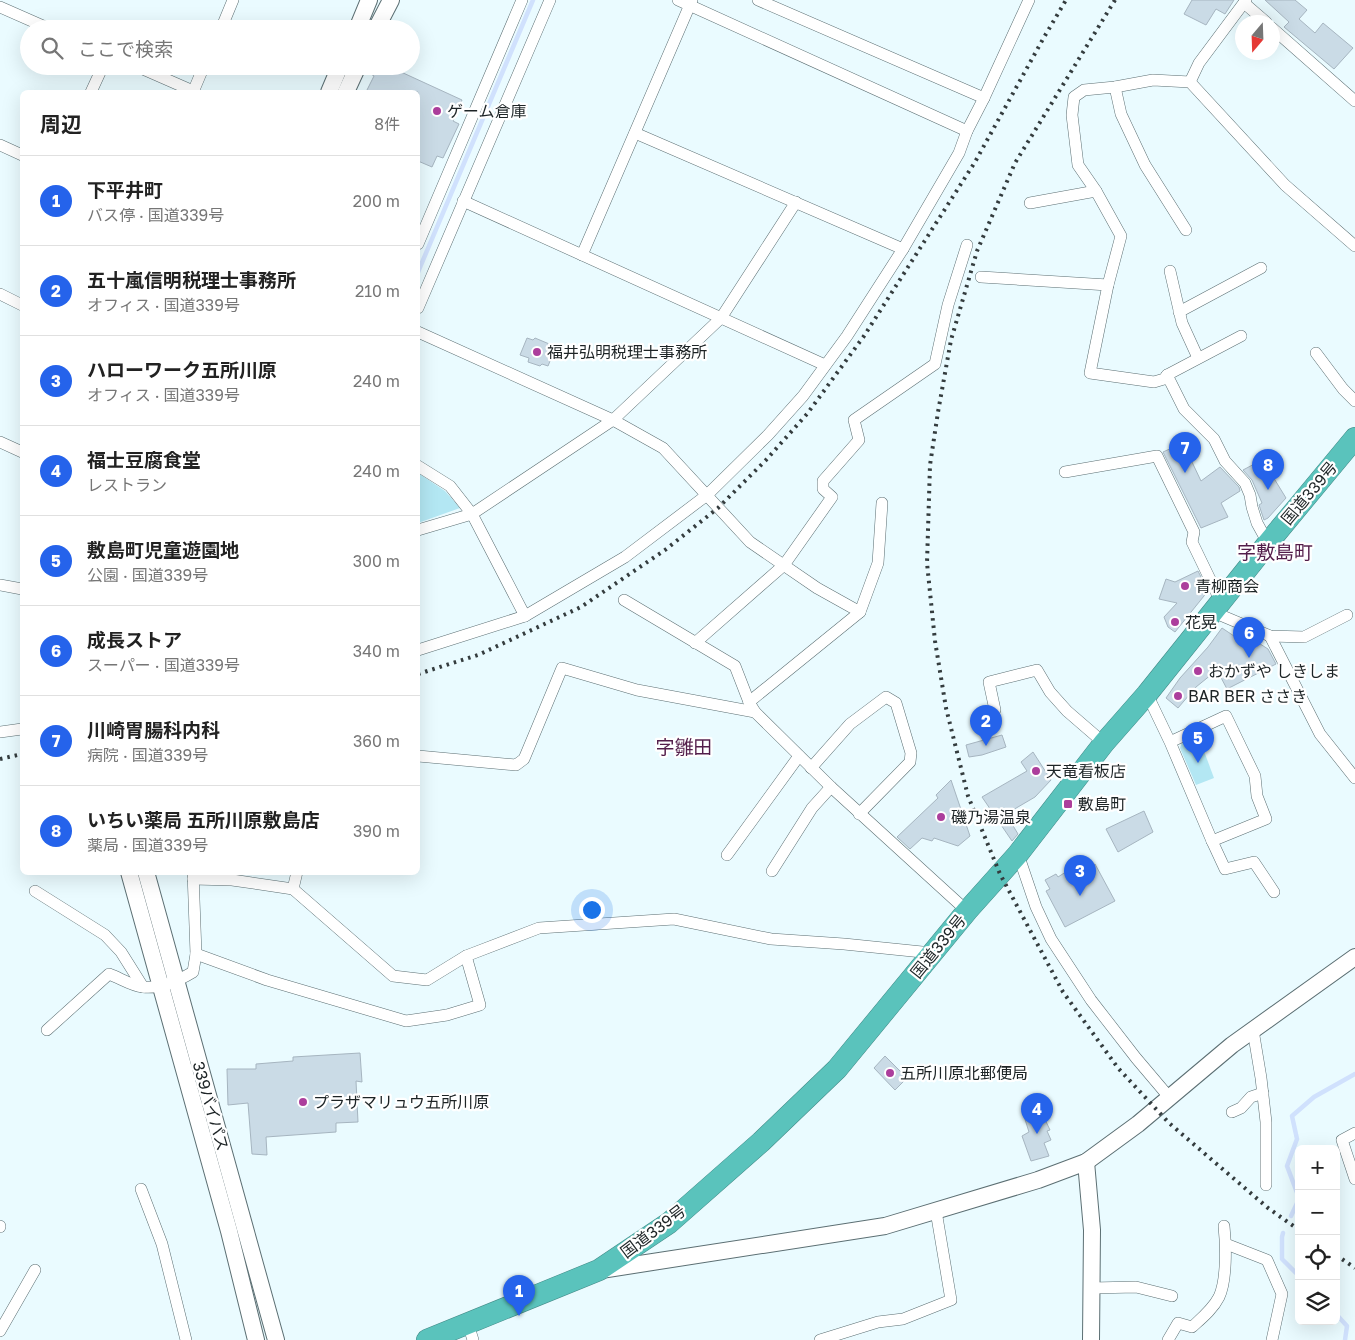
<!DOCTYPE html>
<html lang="ja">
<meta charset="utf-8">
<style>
:root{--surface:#fff;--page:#f2f2f2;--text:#222;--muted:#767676;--line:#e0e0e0;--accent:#2563eb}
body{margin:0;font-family:"Golos Text","Noto Sans JP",sans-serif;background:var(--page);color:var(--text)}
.controls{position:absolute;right:15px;bottom:15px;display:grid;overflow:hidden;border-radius:8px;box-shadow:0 5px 20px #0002}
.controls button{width:45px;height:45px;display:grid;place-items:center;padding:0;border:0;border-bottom:1px solid var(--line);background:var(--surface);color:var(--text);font:25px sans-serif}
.compass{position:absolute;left:1235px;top:15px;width:45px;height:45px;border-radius:50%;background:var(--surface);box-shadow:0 5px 20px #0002;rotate:199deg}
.you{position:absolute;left:591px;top:909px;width:18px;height:18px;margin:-12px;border:4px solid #fff;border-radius:50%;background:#1a73e8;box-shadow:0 0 0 8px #1a73e833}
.badge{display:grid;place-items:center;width:32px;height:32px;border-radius:50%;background:var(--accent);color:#fff;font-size:16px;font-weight:700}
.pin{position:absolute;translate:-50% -41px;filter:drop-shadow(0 1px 2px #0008)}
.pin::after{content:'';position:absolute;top:26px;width:18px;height:15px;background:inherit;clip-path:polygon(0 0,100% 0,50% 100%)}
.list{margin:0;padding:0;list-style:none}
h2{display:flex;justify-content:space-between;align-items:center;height:65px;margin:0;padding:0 20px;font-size:21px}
h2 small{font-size:16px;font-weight:400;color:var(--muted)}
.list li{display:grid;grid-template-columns:32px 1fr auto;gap:15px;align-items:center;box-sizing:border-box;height:90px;padding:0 20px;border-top:1px solid var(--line)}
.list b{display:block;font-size:19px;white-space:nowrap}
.list p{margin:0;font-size:16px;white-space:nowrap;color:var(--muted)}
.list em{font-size:16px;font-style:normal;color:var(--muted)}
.icon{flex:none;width:28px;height:28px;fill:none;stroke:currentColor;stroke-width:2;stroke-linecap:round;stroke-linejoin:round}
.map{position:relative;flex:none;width:1355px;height:1340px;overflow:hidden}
.search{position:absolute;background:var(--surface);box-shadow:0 5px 20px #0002;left:20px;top:20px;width:400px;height:55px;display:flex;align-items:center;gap:12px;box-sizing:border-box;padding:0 18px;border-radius:28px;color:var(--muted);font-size:19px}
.panel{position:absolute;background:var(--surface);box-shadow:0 5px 20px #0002;left:20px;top:90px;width:400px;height:785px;border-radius:8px}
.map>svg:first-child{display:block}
.green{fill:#b3e7f3}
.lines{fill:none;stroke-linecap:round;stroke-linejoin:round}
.stream{stroke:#d0e1fd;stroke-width:4.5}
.building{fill:#cadbe6;stroke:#a6b5c0}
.street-casing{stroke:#5c6f73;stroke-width:12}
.secondary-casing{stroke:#5c6f73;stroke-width:18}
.highway-casing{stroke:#458b88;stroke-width:22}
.street{stroke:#fff;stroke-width:11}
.secondary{stroke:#fff;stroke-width:16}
.highway{stroke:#5ac3bc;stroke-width:21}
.rail{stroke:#343c3e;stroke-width:4;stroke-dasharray:2.5 5;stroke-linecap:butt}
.poi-dot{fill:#ac3e9c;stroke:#fff;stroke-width:2}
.labels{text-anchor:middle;stroke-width:4.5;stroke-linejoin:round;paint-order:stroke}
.poi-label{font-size:16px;fill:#1d2426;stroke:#fff;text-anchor:start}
.street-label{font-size:16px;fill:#1d2426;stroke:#fff}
.quarter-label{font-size:19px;fill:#531e4b;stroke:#fff}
</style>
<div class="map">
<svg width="1355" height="1340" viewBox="0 0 1355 1340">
<rect width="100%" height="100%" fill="#eafbff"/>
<g class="green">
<polygon points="418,473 445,491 460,508 418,523"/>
<polygon points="1198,735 1214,778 1196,785 1180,748 1182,742"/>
</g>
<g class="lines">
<g class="stream">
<polyline points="418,272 533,0"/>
<polyline points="1299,1198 1287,1166 1297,1139 1292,1116 1314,1097 1355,1074"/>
<polyline points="1291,1216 1299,1199"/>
<polyline points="1283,1233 1282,1237 1282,1259 1299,1276"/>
<polyline points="1336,1314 1347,1326 1345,1340"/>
</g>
</g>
<g class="building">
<polygon points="1192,0 1234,0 1225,14 1216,9 1206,25 1184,14"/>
<polygon points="1265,0 1295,0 1307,10 1299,19 1315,33 1323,23 1353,48 1334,69 1284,27 1289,22"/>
<polygon points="375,66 388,66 462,100 453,121 459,124 443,158 437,156 432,167 418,161 418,92 366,92 374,76 371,74"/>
<polygon points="527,338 533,340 535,338 554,346 553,348 555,349 548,366 542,364 540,366 528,362 529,358 520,355"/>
<polygon points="1183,443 1201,481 1220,467 1239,487 1240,491 1221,503 1228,517 1201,528 1163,452"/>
<polygon points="1260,461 1264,469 1267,467 1286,498 1268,518 1264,520 1259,505 1262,503 1252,480 1243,470"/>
<polygon points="1198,571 1208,591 1175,632 1168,627 1164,617 1177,603 1159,599 1166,579 1175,582"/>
<polygon points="1222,628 1234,636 1236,632 1245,637 1246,635 1268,649 1276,664 1227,689 1217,670 1196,687 1178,708 1166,698 1180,678 1208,647"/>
<polygon points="1002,735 1006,747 982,755 969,757 966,745"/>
<polygon points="1033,752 1051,780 1035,797 1006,814 1018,834 1012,841 982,797 1027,771 1021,762"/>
<polygon points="951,780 970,836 958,846 934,838 932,841 922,838 910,849 897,837 938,798 936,795"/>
<polygon points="1144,811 1153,832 1118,852 1106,829"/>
<polygon points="1095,864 1115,901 1065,927 1046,891 1050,889 1045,880 1056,874 1058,877 1075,866 1080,872"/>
<polygon points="360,1053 362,1082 356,1081 358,1122 336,1123 336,1132 266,1137 267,1155 252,1154 248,1103 228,1105 227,1069 256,1069 256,1064 293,1061 293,1057"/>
<polygon points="885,1056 907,1078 895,1090 874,1068"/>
<polygon points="1040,1109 1050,1130 1047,1131 1051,1140 1044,1143 1049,1156 1031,1161 1022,1136 1029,1132 1023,1113"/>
</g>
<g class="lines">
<g class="street-casing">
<g id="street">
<polyline points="678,0 967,131"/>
<polyline points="758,0 984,98"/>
<polyline points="1244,3 1266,22"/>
<polyline points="0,7 50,29"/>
<polyline points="1272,28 1355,101"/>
<polyline points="221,29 233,0"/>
<polyline points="136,66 193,91"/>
<polyline points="1190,82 1199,63 1246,0"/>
<polyline points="1115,87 1121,114 1145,165 1186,230"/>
<polyline points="91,92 103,66"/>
<polyline points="193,92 204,66"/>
<polyline points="635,133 903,249"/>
<polyline points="0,145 22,155"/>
<polyline points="463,201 825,365"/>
<polyline points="1030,203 1096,191"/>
<polyline points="418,244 522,0"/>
<polyline points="582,255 692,0"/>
<polyline points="1170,271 1182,323 1198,358"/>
<polyline points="981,277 1108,285"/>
<polyline points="0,294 22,305"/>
<polyline points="418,308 550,0"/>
<polyline points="1179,312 1261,268"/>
<polyline points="418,332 613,420 663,448 750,542 817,588 860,612 749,702 755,712 831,787 967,911"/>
<polyline points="1316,353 1343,389 1355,401"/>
<polyline points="1167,375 1241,336"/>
<polyline points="0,442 22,452"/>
<polyline points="418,466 450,486 472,514 525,616"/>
<polyline points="1065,472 1157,456 1194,532 1192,542 1221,602"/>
<polyline points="418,530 472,514 613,420 721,318 796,202"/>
<polyline points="1268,543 1257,523 1252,507 1250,495 1245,483 1225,461 1214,439 1184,409 1167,375 1164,379 1154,382 1090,373 1108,285 1121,236 1096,191 1078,165 1072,115 1074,97 1084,90 1115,87 1153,80 1190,82 1285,185 1355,246"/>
<polyline points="0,585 22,589"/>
<polyline points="624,600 735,666 749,702"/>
<polyline points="860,612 878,563 882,503"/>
<polyline points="1213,612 1270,636 1304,637 1347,615"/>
<polyline points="1270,636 1320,734 1355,778"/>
<polyline points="695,643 784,565 832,497 823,489 823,481 859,440 854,420 935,364 948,305 967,245"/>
<polyline points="418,650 525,616 625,557 707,495 768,435 803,396 847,336 903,249 959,153 967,131 984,98 1029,0"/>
<polyline points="1147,694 1170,742 1212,841 1266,819 1257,796 1255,776 1226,716 1170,742"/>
<polyline points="995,710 989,682 1037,670 1050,692 1067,711 1104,743"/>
<polyline points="0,732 22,729"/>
<polyline points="418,756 516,765 524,759 562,668 637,690 755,712"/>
<polyline points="811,768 850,724 886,697 896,703 911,753 910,762 859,814"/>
<polyline points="1212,841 1225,869 1254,862 1274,892"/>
<polyline points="1018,854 1036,907 1051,939 1091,1000 1136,1058 1169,1097"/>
<polyline points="727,855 799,756"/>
<polyline points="772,871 812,808 831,787"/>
<polyline points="297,872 293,889 393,976 427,980 466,956 539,928 674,919 771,939 844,944 932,953"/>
<polyline points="193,879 232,880 293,889"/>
<polyline points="35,891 105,935 121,952 143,987"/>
<polyline points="196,954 267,980 406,1021 447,1015 480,1005 466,956"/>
<path d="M47 1030 109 974C120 978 132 986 143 987 161 989 178 981 193 972L196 954 193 872"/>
<polyline points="1253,1030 1261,1078 1266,1122 1266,1185"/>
<polyline points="1232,1112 1241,1108 1251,1097 1263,1093"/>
<polyline points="1355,1133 1342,1140 1355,1179"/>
<polyline points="141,1189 162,1244 186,1340"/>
<polyline points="0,1226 0,1227"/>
<polyline points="1226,1244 1267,1260 1282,1294 1272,1340"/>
<polyline points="1092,1288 1136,1287 1172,1296"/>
<polyline points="468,1324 473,1340"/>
<polyline points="0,1331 35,1270"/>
<polyline points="820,1340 878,1322 903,1319 951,1300 936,1211"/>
<path d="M1168 1340 1178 1323 1192 1327C1202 1318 1213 1309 1219 1297 1227 1280 1226 1245 1224 1226"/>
</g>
</g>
<g class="secondary-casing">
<g id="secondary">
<polyline points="357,29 369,0"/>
<polyline points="376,29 391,0"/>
<polyline points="329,92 340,66"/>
<polyline points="346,92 358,66"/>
<polyline points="129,872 229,1231 256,1340"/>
<polyline points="146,872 276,1340"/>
<polyline points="1086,1162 1092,1230 1091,1340"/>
<polyline points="601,1270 885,1226 1038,1180 1086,1162 1138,1124 1232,1045 1355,957"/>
</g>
</g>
<g class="highway-casing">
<polyline id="highway" points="427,1340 599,1270 669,1223 761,1142 837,1069 967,911 1018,854 1104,743 1147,694 1268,543 1355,438"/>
</g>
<use href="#street" class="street"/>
<use href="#secondary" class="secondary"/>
<use href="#highway" class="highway"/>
<g class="rail">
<polyline points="1115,0 1015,163 977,251 951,340 938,412 930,465 927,563 935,641 946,708 968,796 1000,874 1063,992 1118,1068 1169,1123 1268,1208 1299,1230"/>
<polyline points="418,674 478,655 581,607 665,550 718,508 766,460 807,414 864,336 975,162 1043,39 1066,0"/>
<polyline points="0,759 22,754"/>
<polyline points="1336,1255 1355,1268"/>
</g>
</g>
<g class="poi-dot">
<circle cx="437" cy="111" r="5"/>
<circle cx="537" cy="352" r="5"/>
<circle cx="1185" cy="586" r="5"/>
<circle cx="1175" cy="622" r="5"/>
<circle cx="1198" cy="671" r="5"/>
<circle cx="1178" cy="696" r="5"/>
<circle cx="1036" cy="771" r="5"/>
<rect x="1063" y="799" width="10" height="10" rx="2.5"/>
<circle cx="941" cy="817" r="5"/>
<circle cx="890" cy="1073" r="5"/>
<circle cx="303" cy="1102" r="5"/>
</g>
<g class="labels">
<g class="poi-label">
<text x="447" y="117">ゲーム倉庫</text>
<text x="547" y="358">福井弘明税理士事務所</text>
<text x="1195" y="592">青柳商会</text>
<text x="1185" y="628">花晃</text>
<text x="1208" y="677">おかずや しきしま</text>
<text x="1188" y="702">BAR BER ささき</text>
<text x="1046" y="777">天竜看板店</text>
<text x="1078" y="810">敷島町</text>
<text x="951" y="823">磯乃湯温泉</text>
<text x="900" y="1079">五所川原北郵便局</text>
<text x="313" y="1108">プラザマリュウ五所川原</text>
</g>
<g class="street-label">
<text transform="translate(1309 493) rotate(-50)" y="6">国道339号</text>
<text transform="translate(938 946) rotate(-51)" y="6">国道339号</text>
<text transform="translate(211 1106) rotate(74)" y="6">339バイパス</text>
<text transform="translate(653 1231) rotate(-37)" y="6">国道339号</text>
</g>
<g class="quarter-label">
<text x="1275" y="559">字敷島町</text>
<text x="684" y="754">字雛田</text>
</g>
</g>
</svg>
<div class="controls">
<button>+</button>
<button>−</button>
<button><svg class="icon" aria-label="locate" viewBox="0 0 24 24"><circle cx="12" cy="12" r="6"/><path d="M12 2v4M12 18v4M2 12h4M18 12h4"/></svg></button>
<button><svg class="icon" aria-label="layers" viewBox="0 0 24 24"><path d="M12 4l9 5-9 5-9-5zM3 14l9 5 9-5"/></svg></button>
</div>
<svg class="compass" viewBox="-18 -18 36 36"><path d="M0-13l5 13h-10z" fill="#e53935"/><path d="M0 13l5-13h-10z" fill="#767676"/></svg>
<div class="you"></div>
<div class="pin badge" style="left:519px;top:1316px">1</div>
<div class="pin badge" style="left:986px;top:746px">2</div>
<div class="pin badge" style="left:1080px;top:896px">3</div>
<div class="pin badge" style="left:1037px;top:1134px">4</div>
<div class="pin badge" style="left:1198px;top:763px">5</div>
<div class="pin badge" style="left:1249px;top:658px">6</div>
<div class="pin badge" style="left:1185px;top:473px">7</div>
<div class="pin badge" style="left:1268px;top:490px">8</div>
<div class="search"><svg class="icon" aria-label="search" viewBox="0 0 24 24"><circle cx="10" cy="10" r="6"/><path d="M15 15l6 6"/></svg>ここで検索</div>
<section class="panel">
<h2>周辺<small>8件</small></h2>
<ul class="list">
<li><span class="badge">1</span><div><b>下平井町</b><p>バス停 · 国道339号</p></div><em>200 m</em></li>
<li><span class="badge">2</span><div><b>五十嵐信明税理士事務所</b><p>オフィス · 国道339号</p></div><em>210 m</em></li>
<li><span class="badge">3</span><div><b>ハローワーク五所川原</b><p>オフィス · 国道339号</p></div><em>240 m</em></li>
<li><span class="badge">4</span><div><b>福士豆腐食堂</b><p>レストラン</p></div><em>240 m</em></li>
<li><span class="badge">5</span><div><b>敷島町児童遊園地</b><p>公園 · 国道339号</p></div><em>300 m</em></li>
<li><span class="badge">6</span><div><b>成長ストア</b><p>スーパー · 国道339号</p></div><em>340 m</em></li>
<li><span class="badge">7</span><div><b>川崎胃腸科内科</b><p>病院 · 国道339号</p></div><em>360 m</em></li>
<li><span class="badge">8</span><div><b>いちい薬局 五所川原敷島店</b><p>薬局 · 国道339号</p></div><em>390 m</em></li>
</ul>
</section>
</div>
